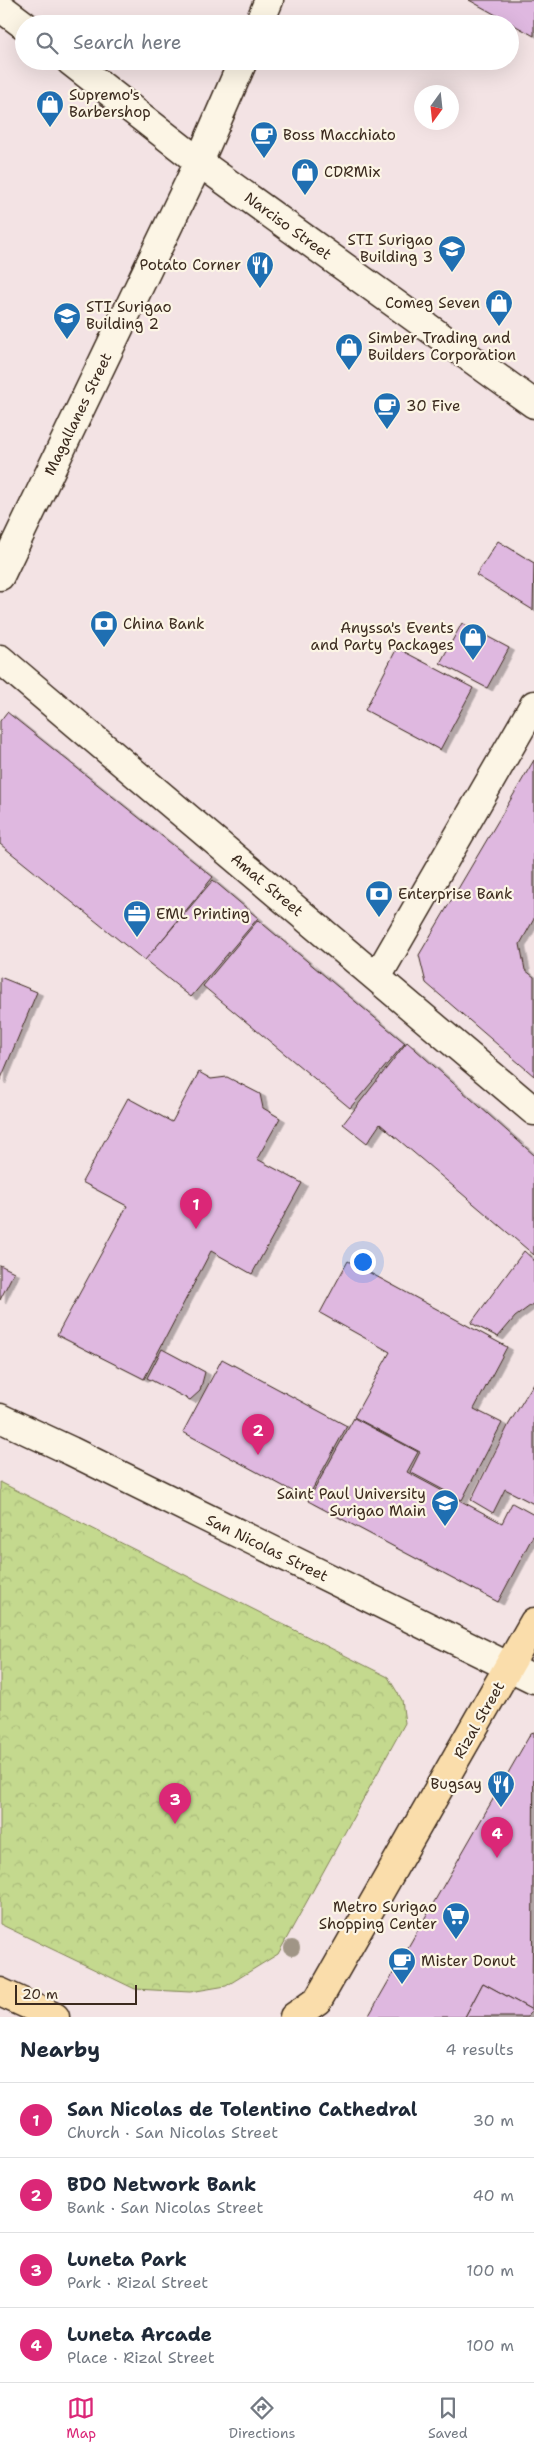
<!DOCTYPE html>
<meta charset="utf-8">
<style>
:root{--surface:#fff;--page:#f6f6f7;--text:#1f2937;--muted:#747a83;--line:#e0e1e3;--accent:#db2777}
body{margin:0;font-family:"Shantell Sans",sans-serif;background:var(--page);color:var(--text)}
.compass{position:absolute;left:414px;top:85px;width:45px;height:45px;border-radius:50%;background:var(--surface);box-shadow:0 5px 20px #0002;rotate:195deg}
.scale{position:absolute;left:15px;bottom:12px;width:122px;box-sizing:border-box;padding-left:5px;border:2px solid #3b2a1e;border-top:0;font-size:14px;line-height:18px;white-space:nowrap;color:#3b2a1e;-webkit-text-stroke:4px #fcf5e5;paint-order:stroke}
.you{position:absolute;left:362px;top:1261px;width:18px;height:18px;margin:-12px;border:4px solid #fff;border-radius:50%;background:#1a73e8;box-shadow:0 0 0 8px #1a73e833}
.badge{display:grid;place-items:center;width:32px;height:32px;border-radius:50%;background:var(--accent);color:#fff;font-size:16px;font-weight:700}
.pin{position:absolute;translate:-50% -41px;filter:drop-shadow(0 1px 2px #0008)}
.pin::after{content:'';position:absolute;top:26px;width:18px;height:15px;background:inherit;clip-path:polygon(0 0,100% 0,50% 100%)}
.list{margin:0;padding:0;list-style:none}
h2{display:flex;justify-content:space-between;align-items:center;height:65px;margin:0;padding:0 20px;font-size:21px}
h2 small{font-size:16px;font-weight:400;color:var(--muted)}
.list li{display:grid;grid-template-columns:32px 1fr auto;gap:15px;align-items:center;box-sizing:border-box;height:75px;padding:0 20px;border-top:1px solid var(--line)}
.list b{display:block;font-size:19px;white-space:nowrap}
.list p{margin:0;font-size:16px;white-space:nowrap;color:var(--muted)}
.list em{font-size:16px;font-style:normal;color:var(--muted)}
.icon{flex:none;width:28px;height:28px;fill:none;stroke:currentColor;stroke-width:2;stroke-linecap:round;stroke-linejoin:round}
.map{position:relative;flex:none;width:534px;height:2017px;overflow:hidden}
.search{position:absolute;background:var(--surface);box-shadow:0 5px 20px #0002;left:15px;right:15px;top:15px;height:55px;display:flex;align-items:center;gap:12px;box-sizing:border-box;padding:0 18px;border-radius:28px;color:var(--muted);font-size:19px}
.sheet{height:365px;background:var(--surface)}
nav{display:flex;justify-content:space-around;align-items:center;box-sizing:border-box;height:70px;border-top:1px solid var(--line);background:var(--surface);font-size:14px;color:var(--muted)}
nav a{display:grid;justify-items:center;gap:2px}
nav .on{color:var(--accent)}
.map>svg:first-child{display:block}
.park{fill:url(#park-crowns);stroke:#808256}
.building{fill:#dfb8e0;stroke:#3b2a1e;filter:url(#shadow)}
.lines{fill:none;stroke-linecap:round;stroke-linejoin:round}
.minor-casing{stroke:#3b2a1e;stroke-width:31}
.tertiary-casing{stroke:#3b2a1e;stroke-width:31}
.secondary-casing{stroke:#3b2a1e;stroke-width:31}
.primary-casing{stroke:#3b2a1e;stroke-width:31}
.minor{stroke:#fcf5e5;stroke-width:28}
.tertiary{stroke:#fcf5e5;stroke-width:28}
.secondary{stroke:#fcf5e5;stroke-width:28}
.primary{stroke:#faddab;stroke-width:28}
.tree{fill:#a09586}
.labels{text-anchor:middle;stroke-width:4.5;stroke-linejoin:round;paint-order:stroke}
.poi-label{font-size:15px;fill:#3b2a1e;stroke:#fcf5e5;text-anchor:start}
.street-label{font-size:15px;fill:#3b2a1e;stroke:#fcf5e5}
</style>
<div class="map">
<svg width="534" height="2017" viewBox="0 0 534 2017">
<defs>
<pattern id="park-crowns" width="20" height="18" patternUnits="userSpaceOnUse" patternTransform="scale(1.25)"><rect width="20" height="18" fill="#c4d98e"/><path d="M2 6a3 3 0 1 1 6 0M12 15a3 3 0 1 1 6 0" fill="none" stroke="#a9ba7a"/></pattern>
<filter id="shadow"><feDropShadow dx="5.5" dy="3" stdDeviation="0" flood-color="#0004"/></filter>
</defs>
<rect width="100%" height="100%" fill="#f3e3e4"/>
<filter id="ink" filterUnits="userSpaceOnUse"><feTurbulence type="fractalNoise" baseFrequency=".02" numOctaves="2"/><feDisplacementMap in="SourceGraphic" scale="10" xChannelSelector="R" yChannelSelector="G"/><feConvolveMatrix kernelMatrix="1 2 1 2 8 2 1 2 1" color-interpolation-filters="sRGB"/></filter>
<g filter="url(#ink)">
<polygon class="park" points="0,1482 388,1677 402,1700 405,1723 278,1954 226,1986 190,1992 135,1989 0,1924"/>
<g class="building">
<polygon points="469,0 534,0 534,36"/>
<polygon points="498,541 534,563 533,610 476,575"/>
<polygon points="462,623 509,648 487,688 440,663"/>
<polygon points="397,648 473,688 440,750 365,710"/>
<polygon points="7,712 213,877 145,961 0,844 0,721"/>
<polygon points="534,760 534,919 520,944 525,970 534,977 534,1076 426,983 419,955"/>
<polygon points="213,880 258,918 191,997 145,960"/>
<polygon points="258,920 405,1043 350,1108 203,986"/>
<polygon points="0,977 37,992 0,1081"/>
<polygon points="407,1042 534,1155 534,1255 380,1124 367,1143 343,1124"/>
<polygon points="199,1072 211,1079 227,1077 260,1094 263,1108 280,1118 257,1159 302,1183 252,1274 211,1251 144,1379 57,1335 127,1206 82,1182 128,1098 172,1122"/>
<polygon points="524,1251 534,1260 534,1303 515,1317 498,1337 471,1323"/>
<polygon points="348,1261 507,1347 474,1409 502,1423 462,1500 410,1472 420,1452 354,1417 390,1352 320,1313"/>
<polygon points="0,1265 14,1272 0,1300"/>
<polygon points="162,1349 205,1372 200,1391 190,1400 147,1378"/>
<polygon points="222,1359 347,1426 307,1499 183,1432"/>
<polygon points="534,1383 534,1504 505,1489 493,1513 471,1500 509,1424"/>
<polygon points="354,1418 418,1452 407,1472 502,1523 512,1503 534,1515 534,1534 498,1602 308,1501"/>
<polygon points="534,1732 532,2010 483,1983 465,2017 368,2017 531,1733"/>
<polygon points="483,1983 532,2010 528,2017 465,2017"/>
</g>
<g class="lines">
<g class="minor-casing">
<g id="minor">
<polyline points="259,24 269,0"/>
<polyline points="0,576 199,162 243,61"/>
<polyline points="377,977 534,705"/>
</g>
</g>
<g class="tertiary-casing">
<g id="tertiary">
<polyline points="0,7 24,25"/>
<polyline points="70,61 199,162 534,404"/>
<polyline points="0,659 534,1111"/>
</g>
</g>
<g class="secondary-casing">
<polyline id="secondary" points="0,1418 71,1451 534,1679"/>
</g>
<g class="primary-casing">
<g id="primary">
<polyline points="0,1992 55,2017"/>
<polyline points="294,2017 318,2000 534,1622"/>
</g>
</g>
<use href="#minor" class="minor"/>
<use href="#tertiary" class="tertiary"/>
<use href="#secondary" class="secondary"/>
<use href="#primary" class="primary"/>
</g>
<circle class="tree" cx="292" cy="1948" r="8"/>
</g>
<defs>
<g id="shop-pin" transform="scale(1.4375)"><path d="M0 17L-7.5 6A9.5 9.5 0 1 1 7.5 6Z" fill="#1f6fb2" stroke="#fcf5e5"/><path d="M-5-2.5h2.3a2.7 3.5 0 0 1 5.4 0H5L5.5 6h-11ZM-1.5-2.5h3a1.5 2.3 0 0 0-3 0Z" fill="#fff"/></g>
<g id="cafe-pin" transform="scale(1.4375)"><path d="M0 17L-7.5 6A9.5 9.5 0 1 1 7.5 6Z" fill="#1f6fb2" stroke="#fcf5e5"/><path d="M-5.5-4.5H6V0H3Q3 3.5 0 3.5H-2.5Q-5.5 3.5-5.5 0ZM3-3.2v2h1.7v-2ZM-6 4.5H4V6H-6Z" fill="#fff"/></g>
<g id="university-pin" transform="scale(1.4375)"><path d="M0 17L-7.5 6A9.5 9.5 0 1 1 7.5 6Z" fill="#1f6fb2" stroke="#fcf5e5"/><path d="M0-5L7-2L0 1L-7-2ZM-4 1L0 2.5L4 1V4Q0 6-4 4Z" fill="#fff"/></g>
<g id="restaurant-pin" transform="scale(1.4375)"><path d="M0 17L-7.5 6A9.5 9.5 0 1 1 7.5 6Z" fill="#1f6fb2" stroke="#fcf5e5"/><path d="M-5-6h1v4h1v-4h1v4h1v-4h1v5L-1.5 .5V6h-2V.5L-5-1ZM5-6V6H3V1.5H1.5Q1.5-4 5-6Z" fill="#fff"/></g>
<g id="bank-pin" transform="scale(1.4375)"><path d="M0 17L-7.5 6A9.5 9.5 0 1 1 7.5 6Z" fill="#1f6fb2" stroke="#fcf5e5"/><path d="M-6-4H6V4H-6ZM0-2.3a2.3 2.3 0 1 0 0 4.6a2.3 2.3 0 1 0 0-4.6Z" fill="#fff"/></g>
<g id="office-pin" transform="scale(1.4375)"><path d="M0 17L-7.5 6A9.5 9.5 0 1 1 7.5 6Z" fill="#1f6fb2" stroke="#fcf5e5"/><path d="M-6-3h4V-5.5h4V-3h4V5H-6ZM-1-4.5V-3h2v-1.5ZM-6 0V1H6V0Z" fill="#fff"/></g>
<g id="supermarket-pin" transform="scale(1.4375)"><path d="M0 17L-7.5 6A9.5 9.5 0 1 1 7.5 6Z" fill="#1f6fb2" stroke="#fcf5e5"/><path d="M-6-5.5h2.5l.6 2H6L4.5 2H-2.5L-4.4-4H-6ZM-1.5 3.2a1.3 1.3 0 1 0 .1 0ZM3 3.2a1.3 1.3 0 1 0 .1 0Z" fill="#fff"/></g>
</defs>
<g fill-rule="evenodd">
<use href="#shop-pin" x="50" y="104"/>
<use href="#cafe-pin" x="264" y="135"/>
<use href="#shop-pin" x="305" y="172"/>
<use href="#university-pin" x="452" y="249"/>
<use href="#restaurant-pin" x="260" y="265"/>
<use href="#shop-pin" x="499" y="303"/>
<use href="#university-pin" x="67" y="316"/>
<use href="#shop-pin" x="349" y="347"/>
<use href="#cafe-pin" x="387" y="406"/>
<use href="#bank-pin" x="104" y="624"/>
<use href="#shop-pin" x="473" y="637"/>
<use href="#bank-pin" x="379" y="894"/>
<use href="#office-pin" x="137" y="914"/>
<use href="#university-pin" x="445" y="1503"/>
<use href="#restaurant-pin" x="501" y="1784"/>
<use href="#supermarket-pin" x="456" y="1916"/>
<use href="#cafe-pin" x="402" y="1961"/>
</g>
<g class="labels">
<g class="poi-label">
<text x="69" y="100">Supremo's<tspan x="69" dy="17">Barbershop</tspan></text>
<text x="283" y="140">Boss Macchiato</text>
<text x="324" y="177">CDRMix</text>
<text x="433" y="245" text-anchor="end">STI Surigao<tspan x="433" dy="17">Building 3</tspan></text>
<text x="241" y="270" text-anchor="end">Potato Corner</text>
<text x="480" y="308" text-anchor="end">Comeg Seven</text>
<text x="86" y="312">STI Surigao<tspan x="86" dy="17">Building 2</tspan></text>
<text x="368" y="343">Simber Trading and<tspan x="368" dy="17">Builders Corporation</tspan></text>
<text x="406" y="411">30 Five</text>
<text x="123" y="629">China Bank</text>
<text x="454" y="633" text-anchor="end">Anyssa's Events<tspan x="454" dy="17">and Party Packages</tspan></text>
<text x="398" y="899">Enterprise Bank</text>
<text x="156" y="919">EML Printing</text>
<text x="426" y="1499" text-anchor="end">Saint Paul University<tspan x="426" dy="17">Surigao Main</tspan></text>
<text x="482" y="1789" text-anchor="end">Bugsay</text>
<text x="437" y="1912" text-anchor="end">Metro Surigao<tspan x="437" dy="17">Shopping Center</tspan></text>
<text x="421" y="1966">Mister Donut</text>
</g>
<g class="street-label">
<text transform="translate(288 226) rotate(36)" y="5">Narciso Street</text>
<text transform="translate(78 414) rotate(-64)" y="5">Magallanes Street</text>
<text transform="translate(267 885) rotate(40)" y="5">Amat Street</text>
<text transform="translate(267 1548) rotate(26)" y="5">San Nicolas Street</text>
<text transform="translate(479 1720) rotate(-60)" y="5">Rizal Street</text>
</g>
</g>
</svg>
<svg class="compass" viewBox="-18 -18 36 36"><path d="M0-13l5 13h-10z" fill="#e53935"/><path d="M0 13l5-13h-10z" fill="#747a83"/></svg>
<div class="scale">20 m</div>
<div class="you"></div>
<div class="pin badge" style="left:196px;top:1229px">1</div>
<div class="pin badge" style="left:258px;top:1455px">2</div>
<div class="pin badge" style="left:175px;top:1824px">3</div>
<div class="pin badge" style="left:497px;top:1858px">4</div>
<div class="search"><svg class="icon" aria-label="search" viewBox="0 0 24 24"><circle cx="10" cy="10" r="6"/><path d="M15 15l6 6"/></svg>Search here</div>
</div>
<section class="sheet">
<h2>Nearby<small>4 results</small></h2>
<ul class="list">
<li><span class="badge">1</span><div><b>San Nicolas de Tolentino Cathedral</b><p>Church · San Nicolas Street</p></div><em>30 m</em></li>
<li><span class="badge">2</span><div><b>BDO Network Bank</b><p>Bank · San Nicolas Street</p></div><em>40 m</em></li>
<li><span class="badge">3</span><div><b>Luneta Park</b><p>Park · Rizal Street</p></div><em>100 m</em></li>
<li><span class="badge">4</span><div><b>Luneta Arcade</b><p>Place · Rizal Street</p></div><em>100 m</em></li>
</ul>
</section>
<nav>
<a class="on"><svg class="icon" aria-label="map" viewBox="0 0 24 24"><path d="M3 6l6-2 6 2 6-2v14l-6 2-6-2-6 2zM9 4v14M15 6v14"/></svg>Map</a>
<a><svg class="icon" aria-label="directions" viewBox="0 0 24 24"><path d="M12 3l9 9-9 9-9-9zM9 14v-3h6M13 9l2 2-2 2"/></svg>Directions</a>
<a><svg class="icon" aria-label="saved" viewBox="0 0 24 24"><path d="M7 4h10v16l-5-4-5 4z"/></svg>Saved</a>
</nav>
